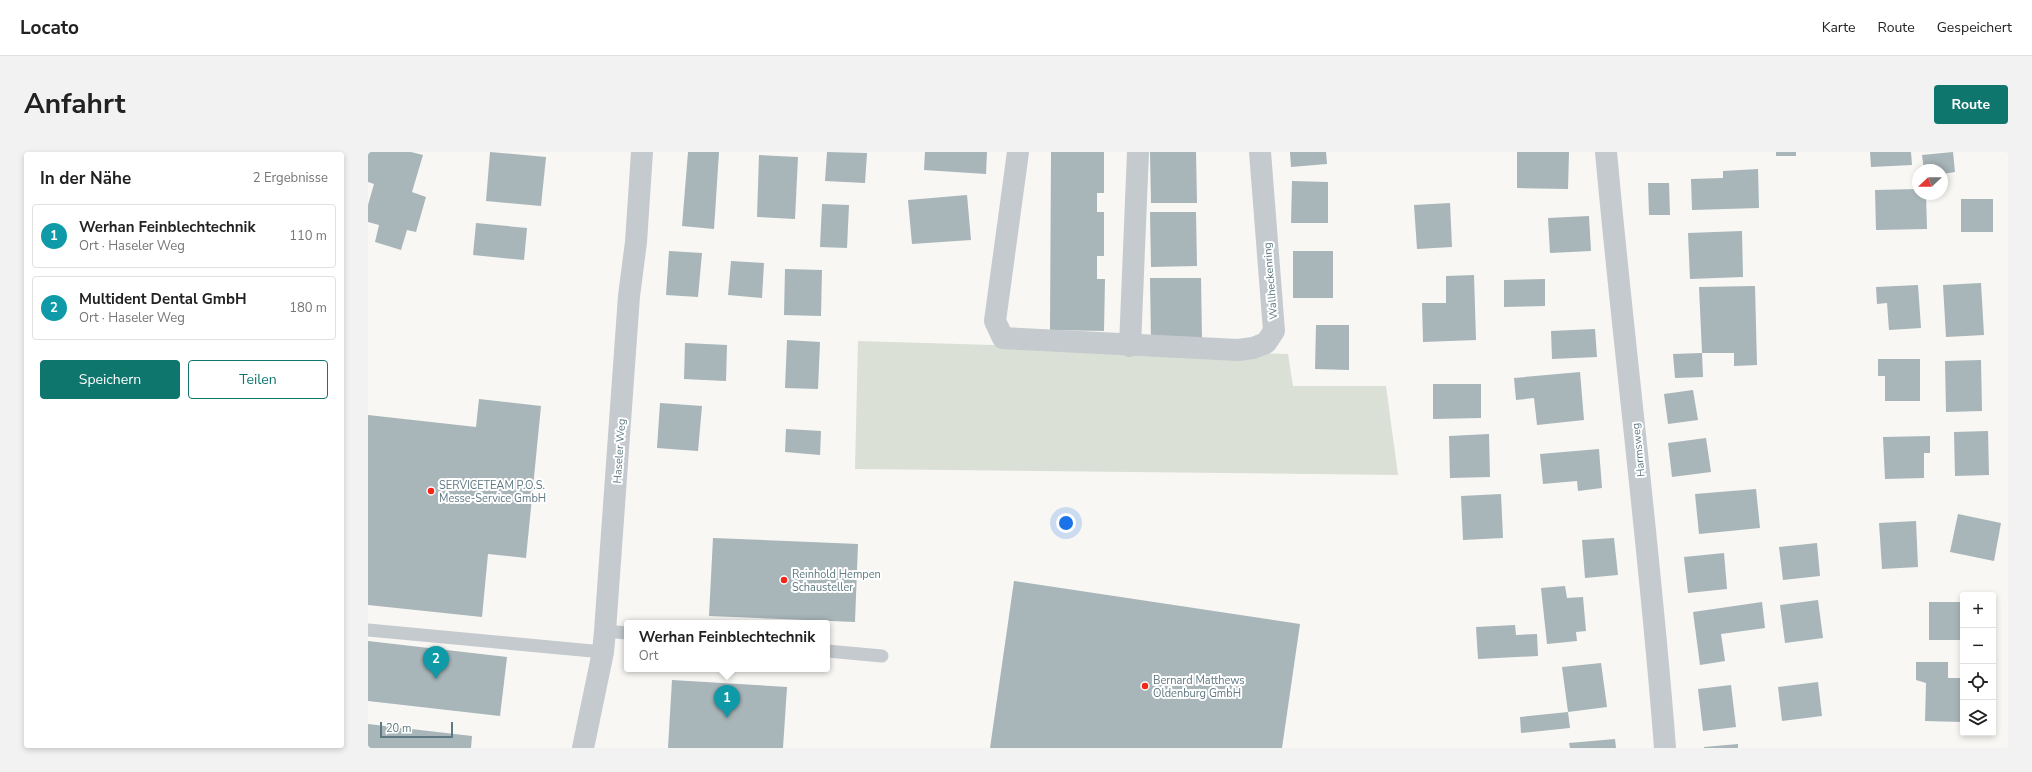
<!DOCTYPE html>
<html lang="de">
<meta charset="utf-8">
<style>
:root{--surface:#fff;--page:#f2f2f2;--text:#222;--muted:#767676;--line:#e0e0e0;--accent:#0f766e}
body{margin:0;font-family:"Nunito Sans",sans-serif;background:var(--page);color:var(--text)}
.controls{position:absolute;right:12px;bottom:12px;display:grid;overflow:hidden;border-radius:4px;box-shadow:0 2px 6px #0003}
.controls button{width:36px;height:36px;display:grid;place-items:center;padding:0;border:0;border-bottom:1px solid var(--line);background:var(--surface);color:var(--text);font:20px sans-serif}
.compass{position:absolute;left:1544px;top:12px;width:36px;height:36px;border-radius:50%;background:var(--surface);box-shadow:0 2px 6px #0003;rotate:248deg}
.scale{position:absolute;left:12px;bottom:10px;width:73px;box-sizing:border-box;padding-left:4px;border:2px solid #5f7982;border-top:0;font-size:11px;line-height:14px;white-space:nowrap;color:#5f7982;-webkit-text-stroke:3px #fff;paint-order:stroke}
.you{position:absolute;left:698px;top:371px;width:14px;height:14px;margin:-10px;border:3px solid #fff;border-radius:50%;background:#1a73e8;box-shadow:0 0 0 6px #1a73e833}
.badge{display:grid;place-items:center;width:26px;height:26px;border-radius:50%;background:var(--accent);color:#fff;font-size:13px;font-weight:700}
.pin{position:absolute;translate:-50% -33px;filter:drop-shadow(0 1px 2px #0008)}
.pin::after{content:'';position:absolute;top:21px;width:14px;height:12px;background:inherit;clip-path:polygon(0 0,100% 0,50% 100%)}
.popup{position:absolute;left:256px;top:468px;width:206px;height:52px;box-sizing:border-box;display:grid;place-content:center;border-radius:4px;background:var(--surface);filter:drop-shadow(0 1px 3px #0005);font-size:13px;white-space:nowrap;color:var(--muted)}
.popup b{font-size:15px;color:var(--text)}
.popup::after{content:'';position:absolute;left:50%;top:100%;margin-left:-8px;border:8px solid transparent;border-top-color:var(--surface)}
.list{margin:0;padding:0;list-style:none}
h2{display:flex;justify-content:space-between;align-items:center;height:52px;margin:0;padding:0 16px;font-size:17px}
h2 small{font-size:13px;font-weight:400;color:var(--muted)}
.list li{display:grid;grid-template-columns:26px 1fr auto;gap:12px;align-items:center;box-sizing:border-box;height:64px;margin:0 8px 8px;padding:0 8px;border:1px solid var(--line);border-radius:4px}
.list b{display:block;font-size:15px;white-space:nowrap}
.list p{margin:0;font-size:13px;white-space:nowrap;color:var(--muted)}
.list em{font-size:13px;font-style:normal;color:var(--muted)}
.actions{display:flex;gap:8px;padding:12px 16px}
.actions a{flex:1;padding:9px 0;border:1px solid var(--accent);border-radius:4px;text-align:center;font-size:14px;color:var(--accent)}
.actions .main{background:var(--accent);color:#fff}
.icon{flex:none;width:22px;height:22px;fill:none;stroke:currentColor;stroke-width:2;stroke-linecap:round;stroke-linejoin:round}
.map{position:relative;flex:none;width:1640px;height:596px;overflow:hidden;border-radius:4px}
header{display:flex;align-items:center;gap:24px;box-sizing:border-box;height:56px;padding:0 20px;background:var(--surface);border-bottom:1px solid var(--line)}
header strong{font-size:19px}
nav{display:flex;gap:22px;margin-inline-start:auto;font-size:14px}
.intro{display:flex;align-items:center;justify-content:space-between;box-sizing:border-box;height:96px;padding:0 24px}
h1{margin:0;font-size:28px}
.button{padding:10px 18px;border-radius:4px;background:var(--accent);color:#fff;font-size:14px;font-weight:700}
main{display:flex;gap:24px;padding:0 24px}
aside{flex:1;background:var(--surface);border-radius:4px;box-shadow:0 2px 6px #0003}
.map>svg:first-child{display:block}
.green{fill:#dae0d5}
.building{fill:#a8b5b9}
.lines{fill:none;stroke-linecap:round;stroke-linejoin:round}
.service{stroke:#c4cacd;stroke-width:13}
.minor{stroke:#c4cacd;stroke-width:22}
.poi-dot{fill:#f52517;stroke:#fff;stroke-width:1.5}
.labels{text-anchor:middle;stroke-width:4;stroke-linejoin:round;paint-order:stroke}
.street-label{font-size:11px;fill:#5f7982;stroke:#fff}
.poi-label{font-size:11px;fill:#5f7982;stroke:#fff;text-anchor:start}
</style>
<header>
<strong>Locato</strong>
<nav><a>Karte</a><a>Route</a><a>Gespeichert</a></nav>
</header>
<div class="intro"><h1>Anfahrt</h1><a class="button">Route</a></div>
<main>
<aside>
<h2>In der Nähe<small>2 Ergebnisse</small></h2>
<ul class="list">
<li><span class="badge" style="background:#0f9aa8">1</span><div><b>Werhan Feinblechtechnik</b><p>Ort · Haseler Weg</p></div><em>110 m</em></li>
<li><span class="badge" style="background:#0f9aa8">2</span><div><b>Multident Dental GmbH</b><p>Ort · Haseler Weg</p></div><em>180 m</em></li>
</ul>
<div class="actions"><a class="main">Speichern</a><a>Teilen</a></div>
</aside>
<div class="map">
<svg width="1640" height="596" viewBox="0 0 1640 596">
<rect width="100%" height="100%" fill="#f8f7f4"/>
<polygon class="green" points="490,189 920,202 925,234 1018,234 1030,323 487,317"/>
<g class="building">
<polygon points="0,0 43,0 55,3 44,40 58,45 48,80 39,78 33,98 7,90 11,73 0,70 0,53 6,32 0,30"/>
<polygon points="122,0 178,5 173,54 118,49"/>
<polygon points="320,0 351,0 346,77 314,74"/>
<polygon points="459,0 499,1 497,31 457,29"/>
<polygon points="557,0 619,0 618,22 556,18"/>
<polygon points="683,0 736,0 736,41 729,41 729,60 736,60 736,104 729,104 729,127 737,127 736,179 682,178"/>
<polygon points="782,0 828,0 829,51 783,51"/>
<polygon points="922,0 958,0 959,12 923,15"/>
<polygon points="1149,0 1201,0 1200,37 1149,36"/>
<rect x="1408" y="0" width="20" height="4"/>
<polygon points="1502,0 1543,0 1544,13 1503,15"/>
<polygon points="1585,0 1587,20 1574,22 1574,18 1556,18 1554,3"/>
<polygon points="391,3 430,5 427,67 389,65"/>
<polygon points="1390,17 1391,56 1324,58 1323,27 1355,26 1355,19"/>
<polygon points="924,29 960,30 960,71 923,71"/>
<polygon points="1280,31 1301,31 1302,63 1281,63"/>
<polygon points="1550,37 1550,42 1558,42 1559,77 1508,78 1507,38"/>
<polygon points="599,43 603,88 544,92 540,48"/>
<rect x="1593" y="47" width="32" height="33"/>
<polygon points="1082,51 1084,95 1049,97 1046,53"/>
<polygon points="454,52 481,53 479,96 452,95"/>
<polygon points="782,60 828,60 829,114 783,115"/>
<polygon points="1221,64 1223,99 1182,101 1180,66"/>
<polygon points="108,71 159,76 156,108 105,103"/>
<polygon points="1374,79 1375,125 1322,127 1320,81"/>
<polygon points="301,99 334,101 330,145 298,143"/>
<rect x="925" y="99" width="40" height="47"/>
<polygon points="363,109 396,111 394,146 360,143"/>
<polygon points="417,117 454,118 453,164 416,163"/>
<polygon points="1106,123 1108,188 1055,190 1054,151 1078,151 1078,124"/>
<polygon points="782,126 833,126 834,188 783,189"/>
<polygon points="1177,127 1177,154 1136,155 1136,128"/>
<polygon points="1613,131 1616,183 1578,185 1575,133"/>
<polygon points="1550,133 1553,176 1521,178 1519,151 1509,152 1508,135"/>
<polygon points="1387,134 1389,213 1366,214 1366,201 1334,201 1331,135"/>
<polygon points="948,173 981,173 981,218 947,217"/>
<polygon points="1227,177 1229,205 1184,207 1183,179"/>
<polygon points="419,188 452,190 450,237 417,236"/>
<polygon points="317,191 359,193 358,229 316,227"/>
<polygon points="1334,201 1335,225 1307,226 1305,202"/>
<polygon points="1510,207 1552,207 1552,249 1517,249 1517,224 1510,224"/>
<polygon points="1613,208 1614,259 1578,260 1577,209"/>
<polygon points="1212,220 1216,268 1169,273 1166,246 1148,248 1146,226"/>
<polygon points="1065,232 1113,232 1113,266 1065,267"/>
<polygon points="1325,238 1330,268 1300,272 1296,242"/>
<polygon points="111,247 173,254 158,406 120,402 114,465 0,453 0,263 108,275"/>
<polygon points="292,251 334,254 330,299 289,296"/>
<polygon points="418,277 453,279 452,303 417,300"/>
<polygon points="1620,279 1621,323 1587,324 1586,280"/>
<polygon points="1121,282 1122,325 1082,326 1081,284"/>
<polygon points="1562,284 1562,301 1556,301 1556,326 1517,327 1515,285"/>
<polygon points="1338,286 1343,320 1304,325 1300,291"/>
<polygon points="1231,297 1234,336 1210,339 1209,329 1175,332 1172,302"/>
<polygon points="1388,337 1392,376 1331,382 1327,342"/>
<polygon points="1133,342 1135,386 1095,388 1093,344"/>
<polygon points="1590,362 1633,371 1626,409 1582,400"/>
<polygon points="1548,369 1550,415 1514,417 1511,371"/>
<polygon points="345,386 490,392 487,470 341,464"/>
<polygon points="1246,386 1250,423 1217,426 1214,388"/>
<polygon points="1449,391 1452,424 1415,428 1411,395"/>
<polygon points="1356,401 1359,437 1320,441 1316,405"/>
<polygon points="646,429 932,472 914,596 622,596"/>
<polygon points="1197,434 1199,446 1215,445 1218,479 1208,480 1209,489 1179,492 1173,436"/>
<polygon points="1450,448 1455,486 1417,491 1412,453"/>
<polygon points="1394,450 1397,476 1353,482 1357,509 1332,513 1325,460"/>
<rect x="1561" y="450" width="34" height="38"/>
<polygon points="1147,473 1148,483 1169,482 1170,504 1110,507 1108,475"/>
<polygon points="0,489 139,505 132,564 0,549"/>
<polygon points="1548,510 1580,510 1580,526 1595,526 1595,570 1557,569 1558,531 1548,528"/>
<polygon points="1233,511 1239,555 1200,560 1202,576 1153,581 1152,565 1200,560 1194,515"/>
<polygon points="304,528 419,535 415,596 300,596"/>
<polygon points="1450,530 1454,564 1414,569 1410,535"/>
<polygon points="1363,533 1368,575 1335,579 1330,537"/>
<polygon points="0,572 104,584 103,596 0,596"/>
<polygon points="1247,587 1248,596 1202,596 1201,591"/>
<polygon points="1370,592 1370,596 1336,596 1336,595"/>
</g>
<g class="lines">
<g class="service">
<polyline points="0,478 235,500"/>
<polyline points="237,479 259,481"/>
<polyline points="459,499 514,504"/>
</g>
<g class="minor">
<polyline points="650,0 627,169 635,186 870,198 885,196 898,191 906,179 892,0"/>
<path d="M1238 0C1256 199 1282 397 1297 596"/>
<polyline points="762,194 770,0"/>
<polyline points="215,596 235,500 237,479 261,144 268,90 274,0"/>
</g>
</g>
<g class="poi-dot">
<circle cx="63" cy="339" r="4"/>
<circle cx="416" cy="428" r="4"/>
<circle cx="777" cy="534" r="4"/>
</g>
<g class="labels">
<g class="street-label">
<text transform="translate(902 129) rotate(-95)" y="4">Wallheckenring</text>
<text transform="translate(1270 298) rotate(-96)" y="4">Harmsweg</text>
<text transform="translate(251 299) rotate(-86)" y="4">Haseler Weg</text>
</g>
<g class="poi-label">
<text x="71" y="337">SERVICETEAM P.O.S.<tspan x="71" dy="13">Messe-Service GmbH</tspan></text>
<text x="424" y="426">Reinhold Hempen<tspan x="424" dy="13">Schausteller</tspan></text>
<text x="785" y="532">Bernard Matthews<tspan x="785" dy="13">Oldenburg GmbH</tspan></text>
</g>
</g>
</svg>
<div class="controls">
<button>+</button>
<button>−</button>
<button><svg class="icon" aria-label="locate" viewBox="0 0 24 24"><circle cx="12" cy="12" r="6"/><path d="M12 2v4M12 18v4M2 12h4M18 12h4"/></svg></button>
<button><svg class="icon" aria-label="layers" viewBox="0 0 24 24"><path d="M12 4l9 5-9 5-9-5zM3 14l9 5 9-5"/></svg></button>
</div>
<svg class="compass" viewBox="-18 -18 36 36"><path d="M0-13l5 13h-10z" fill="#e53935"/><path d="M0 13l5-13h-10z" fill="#767676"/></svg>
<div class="scale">20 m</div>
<div class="you"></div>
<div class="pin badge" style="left:359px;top:566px;background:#0f9aa8">1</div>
<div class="popup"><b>Werhan Feinblechtechnik</b>Ort</div>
<div class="pin badge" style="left:68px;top:527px;background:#0f9aa8">2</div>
</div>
</main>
